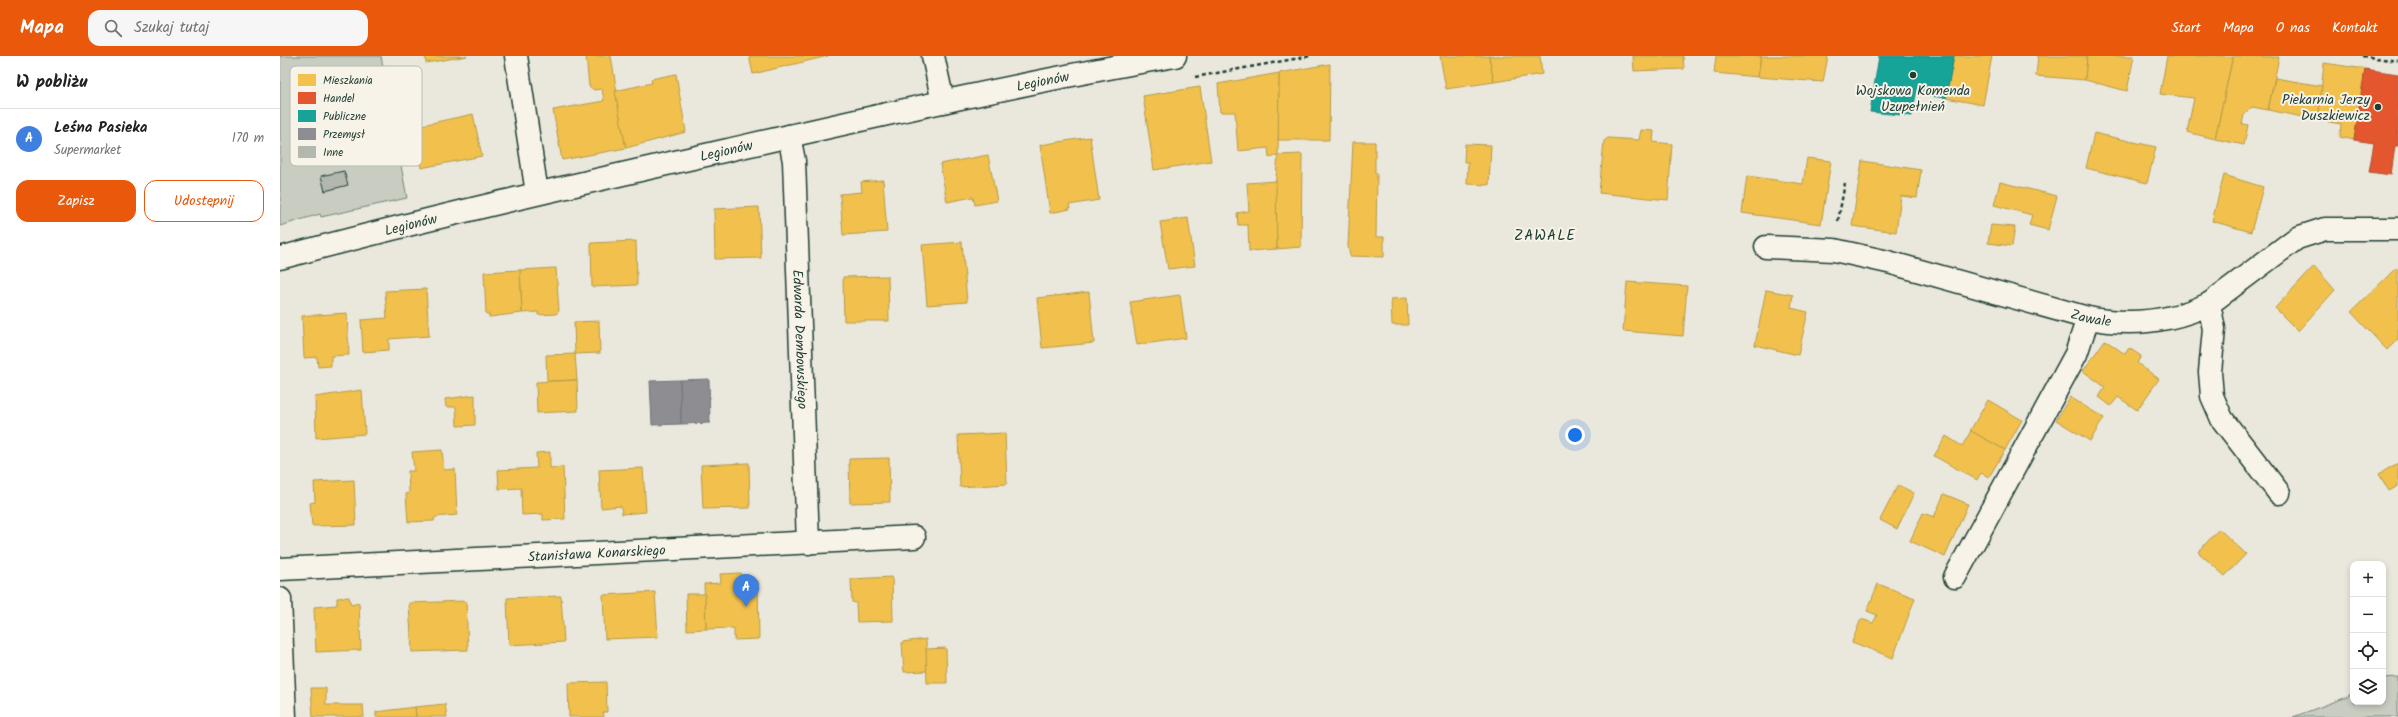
<!DOCTYPE html>
<html lang="pl">
<meta charset="utf-8">
<style>
:root{--surface:#fff;--page:#f6f6f6;--text:#202124;--muted:#757577;--line:#e0e0e0;--accent:#ea580c}
body{margin:0;font-family:Kalam,sans-serif;background:var(--page);color:var(--text)}
.controls{position:absolute;right:12px;bottom:12px;display:grid;overflow:hidden;border-radius:8px;box-shadow:0 2px 6px #0003}
.controls button{width:36px;height:36px;display:grid;place-items:center;padding:0;border:0;border-bottom:1px solid var(--line);background:var(--surface);color:var(--text);font:20px sans-serif}
.you{position:absolute;left:1295px;top:379px;width:14px;height:14px;margin:-10px;border:3px solid #fff;border-radius:50%;background:#1a73e8;box-shadow:0 0 0 6px #1a73e833}
.badge{display:grid;place-items:center;width:26px;height:26px;border-radius:50%;background:var(--accent);color:#fff;font-size:13px;font-weight:700}
.pin{position:absolute;translate:-50% -33px;filter:drop-shadow(0 1px 2px #0008)}
.pin::after{content:'';position:absolute;top:21px;width:14px;height:12px;background:inherit;clip-path:polygon(0 0,100% 0,50% 100%)}
.list{margin:0;padding:0;list-style:none}
h2{display:flex;justify-content:space-between;align-items:center;height:52px;margin:0;padding:0 16px;font-size:17px}
h2 small{font-size:13px;font-weight:400;color:var(--muted)}
.list li{display:grid;grid-template-columns:26px 1fr auto;gap:12px;align-items:center;box-sizing:border-box;height:60px;padding:0 16px;border-top:1px solid var(--line)}
.list b{display:block;font-size:15px;white-space:nowrap}
.list p{margin:0;font-size:13px;white-space:nowrap;color:var(--muted)}
.list em{font-size:13px;font-style:normal;color:var(--muted)}
.actions{display:flex;gap:8px;padding:12px 16px}
.actions a{flex:1;padding:9px 0;border:1px solid var(--accent);border-radius:12px;text-align:center;font-size:14px;color:var(--accent)}
.actions .main{background:var(--accent);color:#fff}
.icon{flex:none;width:22px;height:22px;fill:none;stroke:currentColor;stroke-width:2;stroke-linecap:round;stroke-linejoin:round}
.map{position:relative;flex:none;width:2118px;height:661px;overflow:hidden}
header{display:flex;align-items:center;gap:24px;box-sizing:border-box;height:56px;padding:0 20px;background:var(--accent);color:#fff}
header strong{font-size:19px}
nav{display:flex;gap:22px;margin-inline-start:auto;font-size:14px}
.search{width:280px;height:36px;background:var(--page);display:flex;align-items:center;gap:10px;box-sizing:border-box;padding:0 14px;border-radius:12px;color:var(--muted);font-size:15px}
main{display:flex}
aside{flex:1;background:var(--surface)}
.map>svg:first-child{display:block}
.green{fill:#c8ccc1;stroke:#74847a}
.homes{fill:#f2c14e;stroke:#b39946}
.shops{fill:#e4572e;stroke:#a94f30}
.public{fill:#17a398;stroke:#19847a}
.industry{fill:#8d8d92;stroke:#6c7576}
.building{fill:#b2b8ae;stroke:#1f3d34}
.lines{fill:none;stroke-linecap:round;stroke-linejoin:round}
.minor-casing{stroke:#1f3d34;stroke-width:25}
.path{stroke:#1f3d34;stroke-width:2.5;stroke-dasharray:4 3;stroke-linecap:butt}
.minor{stroke:#f7f3e8;stroke-width:22}
.poi-dot{fill:#1f3d34;stroke:#f7f3e8;stroke-width:1.5}
.labels{text-anchor:middle;stroke-width:4;stroke-linejoin:round;paint-order:stroke}
.street-label{font-size:14px;fill:#1f3d34;stroke:#f7f3e8}
.poi-label{font-size:14px;fill:#1f3d34;stroke:#f7f3e8}
.neighbourhood-label{font-size:15px;letter-spacing:1px;fill:#1f3d34;stroke:#f7f3e8}
.key{fill:#f7f3e8;stroke:#b6bcb2;stroke-width:1}
.key-label{font-size:11px;fill:#1f3d34}
</style>
<header>
<strong>Mapa</strong>
<div class="search"><svg class="icon" aria-label="search" viewBox="0 0 24 24"><circle cx="10" cy="10" r="6"/><path d="M15 15l6 6"/></svg>Szukaj tutaj</div>
<nav><a>Start</a><a>Mapa</a><a>O nas</a><a>Kontakt</a></nav>
</header>
<main>
<aside>
<h2>W pobliżu<small></small></h2>
<ul class="list">
<li><span class="badge" style="background:#3f7fe0">A</span><div><b>Leśna Pasieka</b><p>Supermarket</p></div><em>170 m</em></li>
</ul>
<div class="actions"><a class="main">Zapisz</a><a>Udostępnij</a></div>
</aside>
<div class="map">
<svg width="2118" height="661" viewBox="0 0 2118 661">
<rect width="100%" height="100%" fill="#eae8dd"/>
<filter id="ink" filterUnits="userSpaceOnUse"><feTurbulence type="fractalNoise" baseFrequency=".025" numOctaves="2"/><feDisplacementMap in="SourceGraphic" scale="8" xChannelSelector="R" yChannelSelector="G"/><feConvolveMatrix kernelMatrix="1 2 1 2 8 2 1 2 1" color-interpolation-filters="sRGB"/></filter>
<g filter="url(#ink)">
<g class="green">
<polygon points="0,0 101,0 127,142 41,161 40,158 0,170"/>
<polygon points="2118,621 2118,661 2013,661 2067,641 2073,636 2073,646 2103,646 2103,622"/>
</g>
<g class="homes">
<polygon points="145,0 187,0 146,7"/>
<polygon points="306,0 331,0 346,92 282,104 273,54 324,45 322,33 314,34 309,30"/>
<polygon points="469,0 548,0 473,18"/>
<polygon points="1160,0 1209,0 1214,26 1166,33"/>
<polygon points="1209,0 1260,0 1262,18 1214,26"/>
<polygon points="1353,0 1403,0 1404,13 1354,15"/>
<polygon points="1436,0 1481,0 1478,21 1434,17"/>
<polygon points="1481,0 1548,0 1543,26 1478,21"/>
<polygon points="1674,0 1712,0 1703,49 1666,42"/>
<polygon points="1758,0 1807,0 1805,24 1756,20"/>
<polygon points="1807,0 1854,0 1847,35 1805,24"/>
<polygon points="1887,0 1953,0 1935,83 1907,76 1914,42 1880,38"/>
<polygon points="1953,0 1999,1 1988,54 1972,51 1964,59 1962,68 1968,69 1964,89 1935,83"/>
<polygon points="2044,7 2085,13 2074,84 2060,81 2061,68 2038,64"/>
<polygon points="1050,8 1049,84 998,84 999,17"/>
<polygon points="999,17 998,99 989,101 988,92 958,95 955,56 940,56 938,28"/>
<polygon points="396,18 406,76 346,92 335,35 372,27 371,23"/>
<polygon points="1995,22 2042,30 2038,64 1988,54"/>
<polygon points="920,31 931,105 874,114 863,40"/>
<polygon points="193,58 202,100 141,112 133,71"/>
<polygon points="1361,74 1374,75 1373,86 1392,88 1388,144 1319,137 1324,85 1328,82 1359,84"/>
<polygon points="1814,77 1876,91 1867,127 1806,112"/>
<polygon points="810,81 819,144 789,149 790,153 770,157 760,89"/>
<polygon points="1073,86 1095,86 1095,117 1097,118 1096,181 1104,181 1104,201 1070,200 1068,190"/>
<polygon points="1185,88 1211,89 1209,129 1187,128 1188,106 1184,106"/>
<polygon points="1022,98 1021,191 997,193 995,133 998,99"/>
<polygon points="708,99 717,145 695,149 693,141 667,146 660,108"/>
<polygon points="1527,102 1551,105 1541,168 1462,157 1467,120 1523,128"/>
<polygon points="1582,105 1641,114 1637,142 1621,140 1616,176 1572,170"/>
<polygon points="1944,119 1983,131 1971,176 1932,165"/>
<polygon points="603,124 607,176 563,179 560,138 582,136 581,126"/>
<polygon points="996,125 997,193 969,195 968,169 958,169 957,157 969,155 967,127"/>
<polygon points="1720,126 1777,140 1768,174 1749,169 1752,159 1714,149"/>
<polygon points="479,151 481,202 435,203 434,153"/>
<polygon points="908,162 915,210 888,213 880,166"/>
<polygon points="1711,169 1735,171 1732,190 1708,187"/>
<polygon points="356,185 357,229 312,231 311,187"/>
<polygon points="682,186 687,246 647,249 642,189"/>
<polygon points="2034,210 2055,234 2018,275 1995,252"/>
<polygon points="276,212 279,255 276,258 258,259 258,256 242,257 240,214"/>
<polygon points="2116,212 2118,214 2118,283 2107,294 2071,256"/>
<polygon points="240,214 242,257 209,261 209,258 206,258 204,216"/>
<polygon points="608,220 609,265 564,265 563,221"/>
<polygon points="1347,226 1407,230 1403,280 1343,275"/>
<polygon points="146,233 149,280 109,283 109,294 83,296 81,264 107,262 105,235"/>
<polygon points="1486,234 1513,239 1511,252 1528,256 1518,299 1475,289"/>
<polygon points="809,236 814,287 762,292 757,242"/>
<polygon points="900,239 906,282 857,289 850,246"/>
<polygon points="1127,242 1128,269 1112,269 1111,243"/>
<polygon points="67,257 69,299 51,300 51,310 38,311 37,301 24,302 22,260"/>
<polygon points="319,265 320,297 295,298 294,266"/>
<polygon points="1825,284 1845,298 1849,292 1861,300 1857,307 1879,323 1857,354 1838,341 1831,350 1819,341 1825,331 1803,315"/>
<polygon points="295,298 297,324 267,325 266,299"/>
<polygon points="297,324 298,355 257,357 256,326"/>
<polygon points="82,334 85,378 36,382 35,341"/>
<polygon points="195,339 195,369 177,370 176,351 166,351 165,343"/>
<polygon points="1790,341 1824,362 1810,385 1776,364"/>
<polygon points="1708,344 1742,364 1725,394 1690,375"/>
<polygon points="1691,375 1725,394 1709,421 1701,417 1697,424 1654,400 1666,380 1682,390"/>
<polygon points="725,377 727,428 680,431 678,379"/>
<polygon points="162,394 164,414 175,413 177,459 155,461 154,465 128,466 126,438 129,437 128,415 134,415 132,396"/>
<polygon points="270,396 270,412 283,411 285,463 263,464 263,458 242,459 241,432 219,433 218,414 257,412 256,397"/>
<polygon points="609,402 610,446 570,447 569,403"/>
<polygon points="469,407 470,452 423,453 421,409"/>
<polygon points="2118,407 2118,430 2109,435 2099,418"/>
<polygon points="363,412 366,456 342,458 341,450 321,452 319,414"/>
<polygon points="74,424 76,469 32,470 30,447 35,446 34,426"/>
<polygon points="1618,429 1634,437 1617,473 1600,464"/>
<polygon points="1664,438 1688,448 1665,501 1630,485 1643,457 1654,461"/>
<polygon points="1939,473 1966,498 1945,520 1918,496"/>
<polygon points="461,517 462,526 478,525 479,583 454,584 454,572 426,573 424,528 441,527 440,518"/>
<polygon points="612,521 613,565 577,566 576,547 572,546 571,523"/>
<polygon points="1598,528 1635,542 1613,602 1572,586 1581,563 1593,567 1597,559 1587,555"/>
<polygon points="375,536 378,581 325,583 323,539"/>
<polygon points="406,538 425,538 426,573 407,574"/>
<polygon points="281,540 284,586 229,589 227,542"/>
<polygon points="69,541 71,549 79,547 81,594 36,596 34,551 57,549 57,542"/>
<polygon points="186,545 188,594 132,596 129,547"/>
<polygon points="646,583 647,615 624,616 622,586"/>
<polygon points="666,592 667,627 647,627 646,593"/>
<polygon points="326,626 327,656 323,656 324,661 289,661 288,627"/>
<polygon points="31,632 46,632 46,649 83,649 84,661 33,661"/>
<polygon points="165,648 167,661 136,661 135,651"/>
<polygon points="135,651 136,661 96,661 96,656"/>
</g>
<polygon class="shops" points="2085,13 2118,18 2118,90 2115,90 2111,119 2089,116 2094,87 2074,84"/>
<polygon class="public" points="1599,0 1674,0 1666,42 1636,38 1632,60 1590,56"/>
<g class="industry">
<polygon points="429,323 430,367 401,368 400,324"/>
<polygon points="400,324 401,368 372,369 370,325"/>
</g>
<polygon class="building" points="64,115 68,129 45,135 41,120"/>
<g class="lines">
<g class="minor-casing">
<g id="minor">
<polyline points="236,0 257,137"/>
<polyline points="653,0 663,46"/>
<path id="s1" d="M509 80 514 105 528 487"/>
<path id="s2" d="M1486 191 1554 194 1608 206 1808 262C1850 270 1891 266 1929 248L2017 182 2045 173H2118"/>
<path id="s3" d="M0 202C148 162 298 128 448 94 597 60 745 26 895 0"/>
<polyline points="1929,248 1934,273 1930,316 1932,340 1942,363 1999,437"/>
<path id="s4" d="M0 513 634 481"/>
<polyline points="1675,521 1796,298 1808,262"/>
<polyline points="0,543 5,661"/>
</g>
</g>
<g class="path">
<polyline points="2082,0 2118,5"/>
<polyline points="915,21 1031,0"/>
<polyline points="1558,165 1565,127"/>
</g>
<use href="#minor" class="minor"/>
</g>
</g>
<g class="poi-dot">
<circle cx="1633" cy="19" r="4"/>
<circle cx="2098" cy="51" r="4"/>
</g>
<g class="labels">
<g class="street-label">
<text dy="5" stroke="none"><textPath href="#s3" startOffset="783">Legionów</textPath></text>
<text dy="5" stroke="none"><textPath href="#s3" startOffset="459">Legionów</textPath></text>
<text dy="5" stroke="none"><textPath href="#s3" startOffset="135">Legionów</textPath></text>
<text dy="5" stroke="none"><textPath href="#s2" startOffset="334">Zawale</textPath></text>
<text dy="5" stroke="none"><textPath href="#s1" startOffset="204">Edwarda Dembowskiego</textPath></text>
<text dy="5" stroke="none"><textPath href="#s4" startOffset="317">Stanisława Konarskiego</textPath></text>
</g>
<g class="poi-label">
<text x="1633" y="39">Wojskowa Komenda<tspan x="1633" dy="16">Uzupełnień</tspan></text>
<text x="2090" y="48" text-anchor="end">Piekarnia Jerzy<tspan x="2090" dy="16">Duszkiewicz</tspan></text>
</g>
<g class="neighbourhood-label">
<text x="1265" y="184">ZAWALE</text>
</g>
</g>
<rect x="10" y="10" width="132" height="100" rx="6" class="key"/>
<rect x="18" y="18" width="18" height="12" fill="#f2c14e"/>
<rect x="18" y="36" width="18" height="12" fill="#e4572e"/>
<rect x="18" y="54" width="18" height="12" fill="#17a398"/>
<rect x="18" y="72" width="18" height="12" fill="#8d8d92"/>
<rect x="18" y="90" width="18" height="12" fill="#b2b8ae"/>
<g class="key-label">
<text x="43" y="28">Mieszkania</text>
<text x="43" y="46">Handel</text>
<text x="43" y="64">Publiczne</text>
<text x="43" y="82">Przemysł</text>
<text x="43" y="100">Inne</text>
</g>
</svg>
<div class="controls">
<button>+</button>
<button>−</button>
<button><svg class="icon" aria-label="locate" viewBox="0 0 24 24"><circle cx="12" cy="12" r="6"/><path d="M12 2v4M12 18v4M2 12h4M18 12h4"/></svg></button>
<button><svg class="icon" aria-label="layers" viewBox="0 0 24 24"><path d="M12 4l9 5-9 5-9-5zM3 14l9 5 9-5"/></svg></button>
</div>
<div class="you"></div>
<div class="pin badge" style="left:466px;top:551px;background:#3f7fe0">A</div>
</div>
</main>
